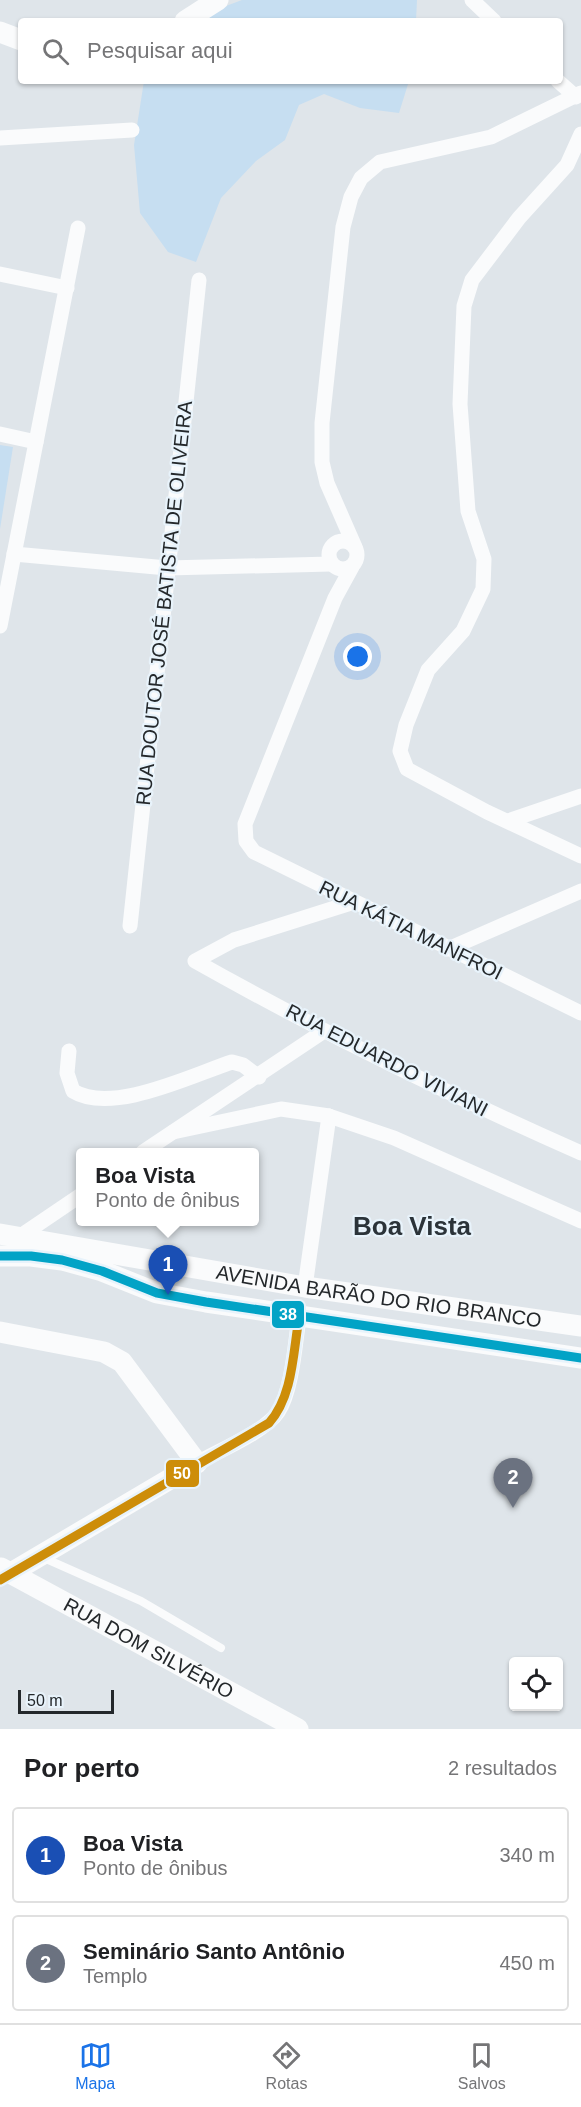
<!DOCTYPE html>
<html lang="pt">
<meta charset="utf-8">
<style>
:root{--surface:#fff;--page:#f2f2f2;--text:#202124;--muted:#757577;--line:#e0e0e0;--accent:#1a73e8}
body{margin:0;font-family:Helvetica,sans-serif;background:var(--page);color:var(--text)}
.controls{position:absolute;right:18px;bottom:18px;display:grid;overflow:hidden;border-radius:6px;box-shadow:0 2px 4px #0004}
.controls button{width:54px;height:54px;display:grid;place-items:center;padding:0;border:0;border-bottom:2px solid var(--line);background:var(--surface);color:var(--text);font:30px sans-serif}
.scale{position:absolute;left:18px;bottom:15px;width:96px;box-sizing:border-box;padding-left:6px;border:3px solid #24282b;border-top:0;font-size:16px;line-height:21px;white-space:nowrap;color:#24282b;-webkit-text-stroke:4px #e8f3fb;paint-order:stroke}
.you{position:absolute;left:358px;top:657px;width:21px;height:21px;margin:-15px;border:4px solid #fff;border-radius:50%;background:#1a73e8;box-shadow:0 0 0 9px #1a73e833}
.badge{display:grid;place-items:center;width:39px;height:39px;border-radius:50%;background:var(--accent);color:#fff;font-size:20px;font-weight:700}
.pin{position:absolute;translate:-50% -50px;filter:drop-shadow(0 2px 3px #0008)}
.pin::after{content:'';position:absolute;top:32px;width:21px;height:18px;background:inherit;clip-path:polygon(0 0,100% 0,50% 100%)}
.popup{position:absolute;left:76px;top:1148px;width:183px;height:78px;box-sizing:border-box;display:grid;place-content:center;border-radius:6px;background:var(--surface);filter:drop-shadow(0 2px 4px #0005);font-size:20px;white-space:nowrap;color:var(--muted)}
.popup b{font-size:22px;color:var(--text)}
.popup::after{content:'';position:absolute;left:50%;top:100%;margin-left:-12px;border:12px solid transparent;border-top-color:var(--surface)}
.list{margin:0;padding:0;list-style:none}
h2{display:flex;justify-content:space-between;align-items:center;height:78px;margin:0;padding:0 24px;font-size:26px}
h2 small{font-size:20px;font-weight:400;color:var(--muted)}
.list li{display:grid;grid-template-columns:39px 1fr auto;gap:18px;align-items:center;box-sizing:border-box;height:96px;margin:0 12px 12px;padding:0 12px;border:2px solid var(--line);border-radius:6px}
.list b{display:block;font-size:22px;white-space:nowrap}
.list p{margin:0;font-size:20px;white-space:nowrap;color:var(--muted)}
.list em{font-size:20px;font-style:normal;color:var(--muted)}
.icon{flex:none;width:33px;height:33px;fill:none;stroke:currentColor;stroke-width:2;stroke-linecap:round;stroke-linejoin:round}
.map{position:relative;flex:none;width:581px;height:1729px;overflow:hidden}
.search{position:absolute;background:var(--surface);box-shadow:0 2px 4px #0004;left:18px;right:18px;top:18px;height:66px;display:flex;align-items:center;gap:15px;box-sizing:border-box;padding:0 21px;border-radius:6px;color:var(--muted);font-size:22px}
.sheet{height:294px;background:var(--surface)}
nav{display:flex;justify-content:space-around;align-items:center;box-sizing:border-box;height:84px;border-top:2px solid var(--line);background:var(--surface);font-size:16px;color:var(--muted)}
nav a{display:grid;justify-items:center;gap:3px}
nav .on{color:var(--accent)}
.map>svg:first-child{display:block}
.green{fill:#c6def1}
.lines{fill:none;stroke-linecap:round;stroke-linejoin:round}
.lane{stroke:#fafbfc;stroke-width:8}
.street{stroke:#fafbfc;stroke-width:15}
.secondary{stroke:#fafbfc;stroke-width:21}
.bus-1-casing{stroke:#e8f3fb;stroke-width:14}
.bus-2-casing{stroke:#e8f3fb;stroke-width:14}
.bus-1{stroke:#02a3c6;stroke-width:9}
.bus-2{stroke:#cd8d09;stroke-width:9}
.labels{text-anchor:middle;stroke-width:4.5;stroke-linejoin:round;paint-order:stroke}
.street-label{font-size:20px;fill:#24282b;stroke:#e8f3fb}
.district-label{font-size:26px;font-weight:bold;fill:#2b3339;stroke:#e8f3fb}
.line-badge{stroke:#e8f3fb;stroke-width:2}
.badge-label{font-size:16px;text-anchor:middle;font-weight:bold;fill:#fff}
</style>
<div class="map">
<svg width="581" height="1729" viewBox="0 0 581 1729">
<rect width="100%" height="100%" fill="#dfe5ea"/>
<g class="green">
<polygon points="242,0 417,0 416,21 202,21 226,6"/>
<polygon points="144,81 409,81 399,113 360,108 324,94 299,105 285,140 256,161 221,198 196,262 168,252 140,213 134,145"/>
<polygon points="0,445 13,447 0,529"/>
</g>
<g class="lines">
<polyline class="lane" points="44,1558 141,1601 221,1648"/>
<g class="street">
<polyline points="472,0 494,21"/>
<polyline points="558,81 576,97"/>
<polyline points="581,134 567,165 519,218 472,280 464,306 460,404 468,511 484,559 483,589 463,631 428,670 406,725 400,751 407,769 487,812 581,856"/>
<polyline points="0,138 132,130"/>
<polyline points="0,274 67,288"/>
<polyline points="0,434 36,442"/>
<circle cx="343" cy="555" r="14"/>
<polyline points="355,547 327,483 322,462 322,423 343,227 351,197 361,178 380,162 491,137 581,93"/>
<polyline points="14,554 167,568 331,564"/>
<polyline points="352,567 335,598 245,824 246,841 254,852 581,1013"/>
<polyline points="0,626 78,228"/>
<polyline points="508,821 581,796"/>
<path d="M354 902 234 940 195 961C321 1032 450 1095 581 1153"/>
<polyline points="130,926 199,280"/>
<polyline points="448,949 581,891"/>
<path d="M69 1051 67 1073 73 1091C112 1115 192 1075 232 1062L243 1065 259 1077"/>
<polyline points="173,1132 281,1109 329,1116 394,1138 581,1221"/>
<polyline points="143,1152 324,1031"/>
<polyline points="19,1237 81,1195"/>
<polyline points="305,1287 329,1116"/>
<path d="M197 1463C218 1451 265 1432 278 1412 292 1391 295 1344 299 1318"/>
</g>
<g class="secondary">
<polyline points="185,21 218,0"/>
<polyline points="0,32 21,40"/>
<path id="s1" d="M0 1234 305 1287 581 1326"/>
<polyline points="0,1256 31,1256 62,1260 102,1271 157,1293 206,1302 581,1358"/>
<polyline points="0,1332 104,1352 122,1362 197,1463 11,1573"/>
<path id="s2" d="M1 1568 298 1729"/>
</g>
<g class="bus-1-casing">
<polyline id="bus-1" points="0,1256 31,1256 62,1260 102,1271 157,1293 206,1302 581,1358"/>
</g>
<g class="bus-2-casing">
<path id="bus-2" d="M0 1580 269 1423C293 1396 293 1353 299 1318"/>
</g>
<use href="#bus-1" class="bus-1"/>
<use href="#bus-2" class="bus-2"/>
</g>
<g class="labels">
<g class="street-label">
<text transform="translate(164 603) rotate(-84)" y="7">RUA DOUTOR JOSÉ BATISTA DE OLIVEIRA</text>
<text transform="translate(411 930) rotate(26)" y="7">RUA KÁTIA MANFROI</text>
<text transform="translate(387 1060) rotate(27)" y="7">RUA EDUARDO VIVIANI</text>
<text dy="7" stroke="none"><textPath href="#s1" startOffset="384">AVENIDA BARÃO DO RIO BRANCO</textPath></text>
<text dy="7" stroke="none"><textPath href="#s2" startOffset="168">RUA DOM SILVÉRIO</textPath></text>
</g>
<g class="district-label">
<text x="412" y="1235">Boa Vista</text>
</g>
</g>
<g class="line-badge">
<rect x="271" y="1300" width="34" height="29" rx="6" fill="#02a3c6"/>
<rect x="165" y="1459" width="35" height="29" rx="6" fill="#cd8d09"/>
</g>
<g class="badge-label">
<text x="288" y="1320">38</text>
<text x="182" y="1479">50</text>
</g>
</svg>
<div class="controls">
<button><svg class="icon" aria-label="locate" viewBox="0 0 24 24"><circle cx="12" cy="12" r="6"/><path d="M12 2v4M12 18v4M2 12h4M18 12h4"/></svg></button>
</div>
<div class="scale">50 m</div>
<div class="you"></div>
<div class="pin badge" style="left:168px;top:1295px;background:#1a4fb4">1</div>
<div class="popup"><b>Boa Vista</b>Ponto de ônibus</div>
<div class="pin badge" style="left:513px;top:1508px;background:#6b7280">2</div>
<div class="search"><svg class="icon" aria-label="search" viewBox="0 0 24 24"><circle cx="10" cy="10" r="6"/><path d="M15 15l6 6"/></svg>Pesquisar aqui</div>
</div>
<section class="sheet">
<h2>Por perto<small>2 resultados</small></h2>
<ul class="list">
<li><span class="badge" style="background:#1a4fb4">1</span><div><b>Boa Vista</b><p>Ponto de ônibus</p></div><em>340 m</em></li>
<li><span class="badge" style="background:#6b7280">2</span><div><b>Seminário Santo Antônio</b><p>Templo</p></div><em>450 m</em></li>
</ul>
</section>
<nav>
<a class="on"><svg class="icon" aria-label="map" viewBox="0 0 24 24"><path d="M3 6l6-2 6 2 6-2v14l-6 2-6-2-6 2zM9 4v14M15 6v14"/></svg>Mapa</a>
<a><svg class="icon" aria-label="directions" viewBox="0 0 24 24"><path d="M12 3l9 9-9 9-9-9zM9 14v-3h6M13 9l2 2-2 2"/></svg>Rotas</a>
<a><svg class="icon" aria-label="saved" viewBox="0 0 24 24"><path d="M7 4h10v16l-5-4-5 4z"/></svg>Salvos</a>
</nav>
